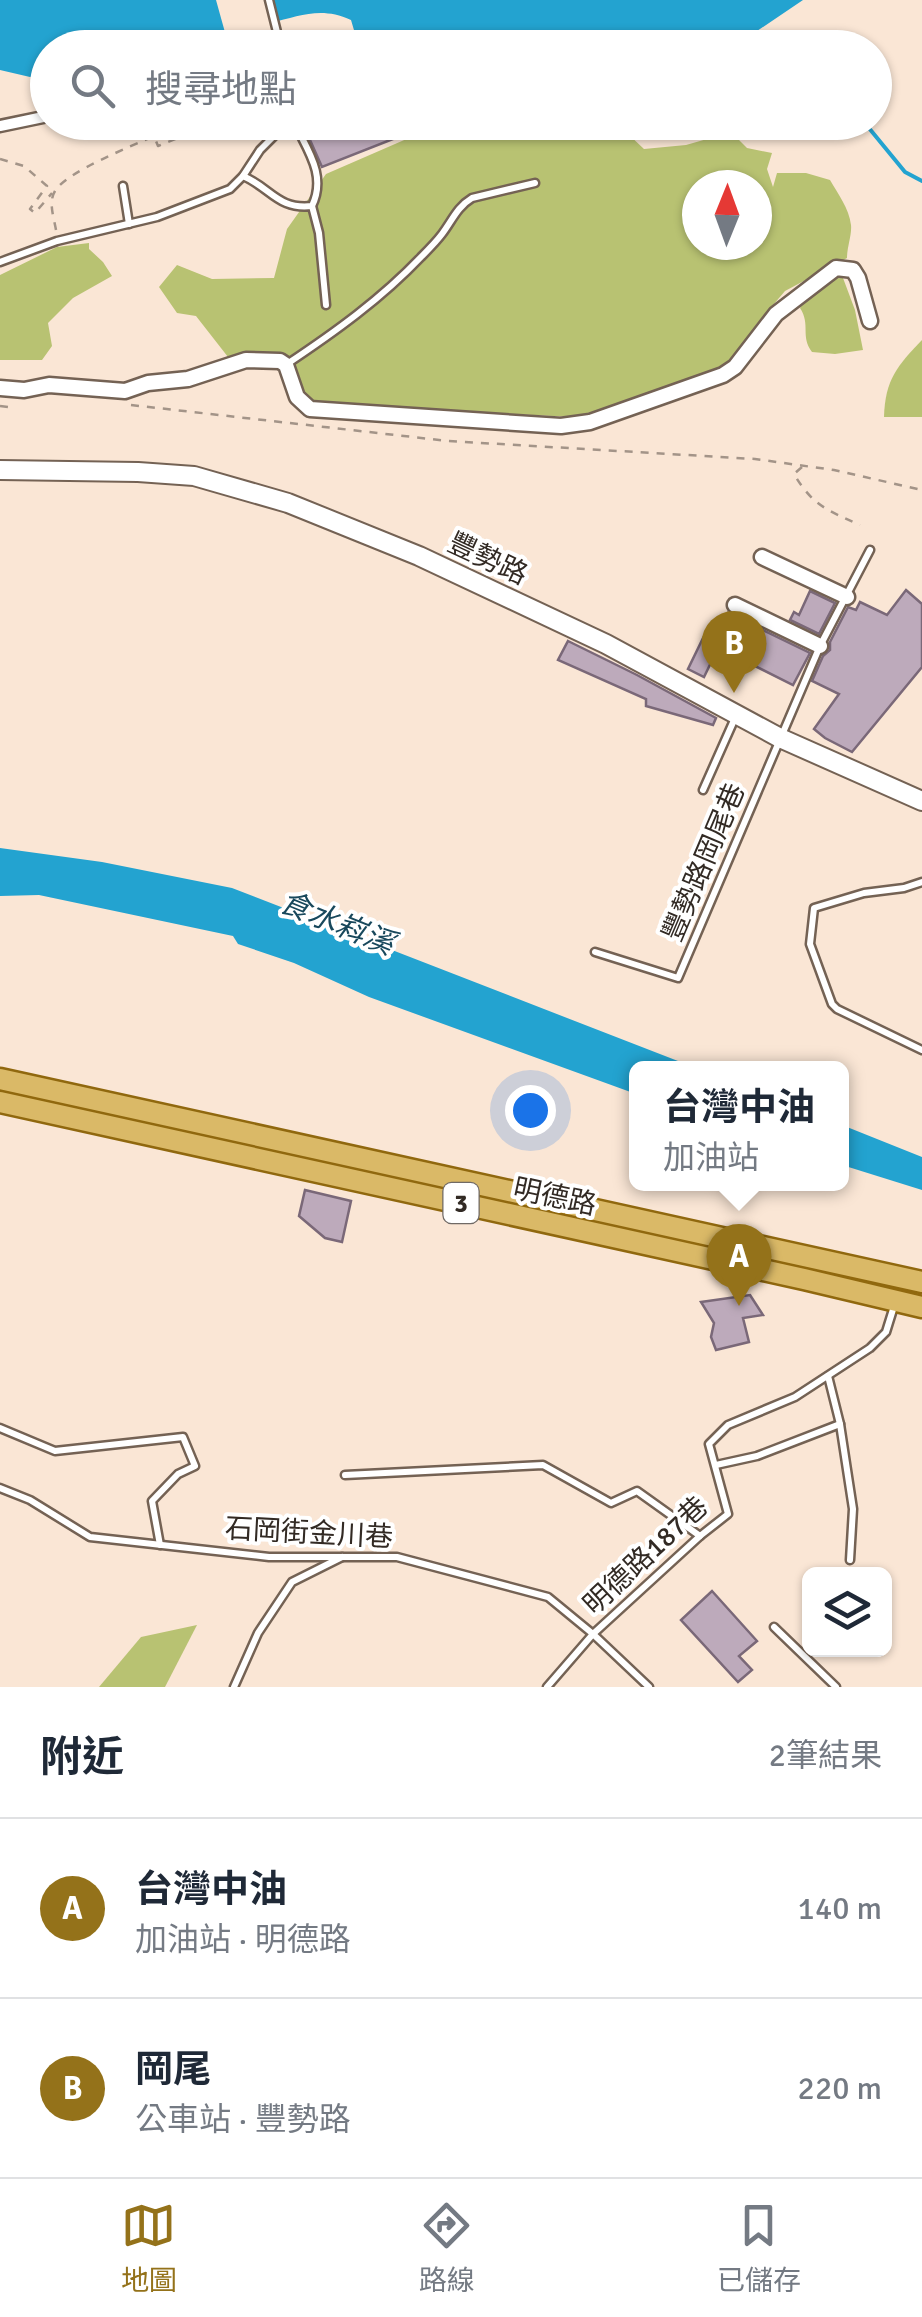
<!DOCTYPE html>
<html lang="zh-TW">
<meta charset="utf-8">
<style>
:root{--surface:#fff;--page:#f6f6f7;--text:#1f2937;--muted:#747a83;--line:#e0e1e3;--accent:#94721a}
body{margin:0;font-family:Signika,"Noto Sans TC",sans-serif;background:var(--page);color:var(--text)}
.controls{position:absolute;right:30px;bottom:30px;display:grid;overflow:hidden;border-radius:15px;box-shadow:0 2px 8px #0004}
.controls button{width:90px;height:90px;display:grid;place-items:center;padding:0;border:0;border-bottom:2px solid var(--line);background:var(--surface);color:var(--text);font:50px sans-serif}
.compass{position:absolute;left:682px;top:170px;width:90px;height:90px;border-radius:50%;background:var(--surface);box-shadow:0 2px 8px #0004;rotate:1deg}
.you{position:absolute;left:530px;top:1110px;width:35px;height:35px;margin:-25px;border:8px solid #fff;border-radius:50%;background:#1a73e8;box-shadow:0 0 0 15px #1a73e833}
.badge{display:grid;place-items:center;width:65px;height:65px;border-radius:50%;background:var(--accent);color:#fff;font-size:32px;font-weight:700}
.pin{position:absolute;translate:-50% -82px;filter:drop-shadow(0 2px 5px #0008)}
.pin::after{content:'';position:absolute;top:52px;width:35px;height:30px;background:inherit;clip-path:polygon(0 0,100% 0,50% 100%)}
.popup{position:absolute;left:629px;top:1061px;width:220px;height:130px;box-sizing:border-box;display:grid;place-content:center;border-radius:15px;background:var(--surface);filter:drop-shadow(0 2px 8px #0005);font-size:32px;white-space:nowrap;color:var(--muted)}
.popup b{font-size:38px;color:var(--text)}
.popup::after{content:'';position:absolute;left:50%;top:100%;margin-left:-20px;border:20px solid transparent;border-top-color:var(--surface)}
.list{margin:0;padding:0;list-style:none}
h2{display:flex;justify-content:space-between;align-items:center;height:130px;margin:0;padding:0 40px;font-size:42px}
h2 small{font-size:32px;font-weight:400;color:var(--muted)}
.list li{display:grid;grid-template-columns:65px 1fr auto;gap:30px;align-items:center;box-sizing:border-box;height:180px;padding:0 40px;border-top:2px solid var(--line)}
.list b{display:block;font-size:38px;white-space:nowrap}
.list p{margin:0;font-size:32px;white-space:nowrap;color:var(--muted)}
.list em{font-size:32px;font-style:normal;color:var(--muted)}
.icon{flex:none;width:55px;height:55px;fill:none;stroke:currentColor;stroke-width:2;stroke-linecap:round;stroke-linejoin:round}
.map{position:relative;flex:none;width:922px;height:1687px;overflow:hidden}
.search{position:absolute;background:var(--surface);box-shadow:0 2px 8px #0004;left:30px;right:30px;top:30px;height:110px;display:flex;align-items:center;gap:25px;box-sizing:border-box;padding:0 35px;border-radius:55px;color:var(--muted);font-size:38px}
.sheet{height:490px;background:var(--surface)}
nav{display:flex;justify-content:space-around;align-items:center;box-sizing:border-box;height:140px;border-top:2px solid var(--line);background:var(--surface);font-size:28px;color:var(--muted)}
nav a{display:grid;justify-items:center;gap:5px}
nav .on{color:var(--accent)}
.map>svg:first-child{display:block}
.green{fill:#b8c272;fill-rule:evenodd}
.water{fill:#23a3d0}
.lines{fill:none;stroke-linecap:round;stroke-linejoin:round}
.stream{stroke:#23a3d0;stroke-width:4}
.building{fill:#bdaabb;stroke:#7a6878;stroke-width:2.5}
.service-casing{stroke:#746254;stroke-width:11}
.pedestrian-casing{stroke:#746254;stroke-width:15}
.minor-casing{stroke:#746254;stroke-width:19}
.tertiary-casing{stroke:#746254;stroke-width:22}
.primary-casing{stroke:#90680e;stroke-width:25}
.path{stroke:#a39488;stroke-width:2.5;stroke-dasharray:8 8;stroke-linecap:butt}
.service{stroke:#fff;stroke-width:6}
.pedestrian{stroke:#fff;stroke-width:10}
.minor{stroke:#fff;stroke-width:14}
.tertiary{stroke:#fff;stroke-width:18}
.primary{stroke:#dab967;stroke-width:20}
.labels{text-anchor:middle;stroke-width:8;stroke-linejoin:round;paint-order:stroke}
.shield{fill:#fff;stroke:#706a66;stroke-width:2.5}
.shield-label{font-size:25px;font-weight:bold;fill:#322a24}
.street-label{font-size:28px;fill:#322a24;stroke:#fff}
.water-label{font-size:30px;font-style:italic;fill:#18485c;stroke:#fff}
</style>
<div class="map">
<svg width="922" height="1687" viewBox="0 0 922 1687">
<rect width="100%" height="100%" fill="#fae6d5"/>
<g class="green">
<path d="M425 123H484L492 127 516 124 597 128 626 132 644 149 686 145 721 135 739 140 747 148 772 153 767 169 773 187 777 173H806L830 180C838 194 849 208 851 225 852 235 847 247 847 258L785 291 756 325 746 347 732 362 716 374 646 397 573 417 314 404 303 391 298 373 284 359 258 354 228 357 196 316 177 313 159 287 177 265 212 279 274 278 287 229 326 174 418 134ZM697 185H757V245H697Z"/>
<polygon points="89,243 89,249 103,262 112,276 73,298 48,323 52,346 42,360 0,360 0,275 57,247"/>
<path d="M840 270 855 310 863 350 835 354 812 352C800 336 811 325 800 308L814 283Z"/>
<path d="M922 340V417H884C885 380 897 366 922 340Z"/>
<polygon points="197,1625 165,1687 99,1687 141,1637"/>
</g>
<g class="water">
<polygon points="0,0 216,0 226,36 169,47 48,48 47,73 30,77 0,70"/>
<path d="M264 0H803L732 48H502L470 39 426 44 359 47 351 20C321 6 300 16 270 23Z"/>
<polygon points="0,848 102,862 232,888 696,1068 636,1068 636,1094 369,997 294,963 238,944 233,936 39,895 0,896"/>
<polygon points="842,1125 922,1157 922,1190 842,1165"/>
</g>
<g class="lines">
<polyline class="stream" points="864,122 905,172 922,181"/>
</g>
<g class="building">
<polygon points="302,122 387,122 393,139 322,167"/>
<polygon points="906,590 922,604 922,667 852,752 825,738 814,729 839,694 812,681 823,656 830,650 830,642 848,607 856,610 860,602 887,615"/>
<polygon points="810,591 835,603 819,634 790,620 794,612 799,615"/>
<polygon points="728,613 810,653 793,685 725,651 714,643"/>
<polygon points="703,638 718,648 704,677 688,669"/>
<polygon points="568,641 637,675 716,718 713,725 646,706 646,699 558,660"/>
<polygon points="305,1190 351,1201 342,1242 325,1238 299,1216"/>
<polygon points="750,1295 763,1315 743,1318 749,1342 716,1350 711,1337 714,1323 701,1302"/>
<polygon points="712,1591 757,1641 739,1656 752,1670 738,1682 681,1620"/>
</g>
<g class="lines">
<g class="service-casing">
<g id="service">
<polyline points="269,0 281,48"/>
<path d="M243 176C271 188 278 210 312 206 327 175 307 150 294 122"/>
<polyline points="123,186 129,224"/>
<polyline points="312,206 319,233 326,305"/>
<polyline points="0,262 57,241 157,217 230,189 243,176 260,150 281,129 283,122"/>
<path d="M287 364C335 332 381 299 421 257 428 250 436 242 442 234 452 221 457 207 472 198L535 183"/>
<polyline points="703,790 735,718"/>
<polyline points="922,882 904,888 864,893 814,908 810,944 832,1004 837,1009 922,1050"/>
<polyline points="595,952 678,978 820,646 870,550"/>
<polyline points="828,1376 840,1424 853,1509 850,1560"/>
<polyline points="0,1428 55,1451 183,1437 195,1466 178,1474 152,1501 160,1545"/>
<polyline points="716,1465 757,1456 840,1424"/>
<polyline points="345,1475 543,1465 611,1503 637,1491 700,1536"/>
<polyline points="0,1488 30,1500 90,1537 269,1557 397,1557 548,1597 593,1634 649,1687"/>
<polyline points="774,1627 836,1687"/>
<polyline points="234,1687 258,1633 292,1582 342,1557"/>
<polyline points="547,1687 593,1634 700,1536 728,1514 709,1444 728,1425 795,1397 870,1348 886,1332 895,1303"/>
</g>
</g>
<g class="pedestrian-casing">
<g id="pedestrian">
<polyline points="43,91 48,109"/>
<polyline points="0,126 48,116"/>
</g>
</g>
<g class="minor-casing">
<g id="minor">
<polyline points="0,388 24,390 49,385 125,391 148,383 188,379 246,360 280,361 286,365 297,397 310,409 561,426 590,422 723,375 735,367 776,314 836,268 853,270 858,278 870,321"/>
<polyline points="762,557 847,597"/>
<polyline points="735,605 820,646"/>
</g>
</g>
<g class="tertiary-casing">
<polyline id="tertiary" points="0,470 138,472 194,476 288,503 419,556 606,644 780,738 922,801"/>
</g>
<g class="primary-casing">
<g id="primary">
<polyline points="0,1079 922,1282"/>
<polyline points="0,1102 804,1279 922,1307"/>
</g>
</g>
<g class="path">
<polyline points="0,159 24,166 47,186 30,209 35,213 52,193"/>
<path d="M56 230C54 218 48 202 55 191 66 172 132 146 154 136L158 146 217 122"/>
<polyline points="131,405 448,441 755,459 834,470 922,490"/>
<polyline points="0,406 8,407 12,403"/>
<path d="M802 467 794 474C813 506 827 510 860 525"/>
</g>
<use href="#service" class="service"/>
<use href="#pedestrian" class="pedestrian"/>
<use href="#minor" class="minor"/>
<use href="#tertiary" class="tertiary"/>
<use href="#primary" class="primary"/>
</g>
<g class="labels">
<rect class="shield" x="443.5" y="1183" width="35" height="40" rx="8"/>
<g class="shield-label">
<text x="461" y="1212">3</text>
</g>
<g class="street-label">
<text transform="translate(488 558) rotate(25)" y="10">豐勢路</text>
<text transform="translate(703 862) rotate(-67)" y="10">豐勢路岡尾巷</text>
<text transform="translate(555 1196) rotate(12)" y="10">明德路</text>
<text transform="translate(309 1532) rotate(3)" y="10">石岡街金川巷</text>
<text transform="translate(645 1555) rotate(-43)" y="10">明德路187巷</text>
</g>
<g class="water-label">
<text transform="translate(337 923) rotate(22)" y="10">食水嵙溪</text>
</g>
</g>
</svg>
<div class="controls">
<button><svg class="icon" aria-label="layers" viewBox="0 0 24 24"><path d="M12 4l9 5-9 5-9-5zM3 14l9 5 9-5"/></svg></button>
</div>
<svg class="compass" viewBox="-18 -18 36 36"><path d="M0-13l5 13h-10z" fill="#e53935"/><path d="M0 13l5-13h-10z" fill="#747a83"/></svg>
<div class="you"></div>
<div class="pin badge" style="left:739px;top:1306px">A</div>
<div class="popup"><b>台灣中油</b>加油站</div>
<div class="pin badge" style="left:734px;top:693px">B</div>
<div class="search"><svg class="icon" aria-label="search" viewBox="0 0 24 24"><circle cx="10" cy="10" r="6"/><path d="M15 15l6 6"/></svg>搜尋地點</div>
</div>
<section class="sheet">
<h2>附近<small>2筆結果</small></h2>
<ul class="list">
<li><span class="badge">A</span><div><b>台灣中油</b><p>加油站 · 明德路</p></div><em>140 m</em></li>
<li><span class="badge">B</span><div><b>岡尾</b><p>公車站 · 豐勢路</p></div><em>220 m</em></li>
</ul>
</section>
<nav>
<a class="on"><svg class="icon" aria-label="map" viewBox="0 0 24 24"><path d="M3 6l6-2 6 2 6-2v14l-6 2-6-2-6 2zM9 4v14M15 6v14"/></svg>地圖</a>
<a><svg class="icon" aria-label="directions" viewBox="0 0 24 24"><path d="M12 3l9 9-9 9-9-9zM9 14v-3h6M13 9l2 2-2 2"/></svg>路線</a>
<a><svg class="icon" aria-label="saved" viewBox="0 0 24 24"><path d="M7 4h10v16l-5-4-5 4z"/></svg>已儲存</a>
</nav>
